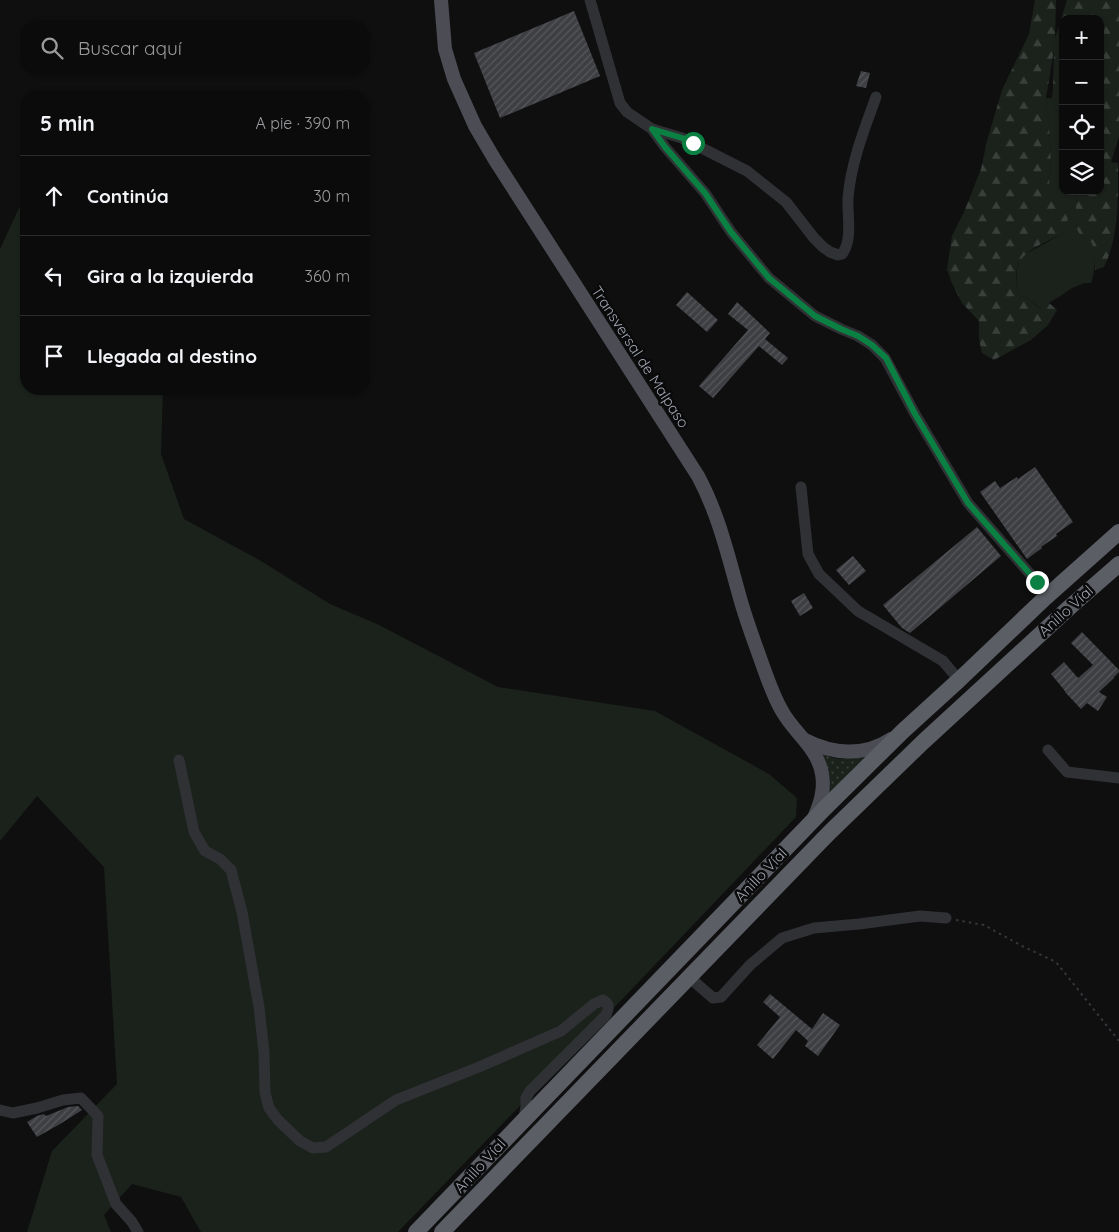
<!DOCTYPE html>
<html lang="es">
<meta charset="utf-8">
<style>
:root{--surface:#0b0b0c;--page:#19191a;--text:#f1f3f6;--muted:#9a9b9d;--line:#2b2b2d}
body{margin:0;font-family:Quicksand,sans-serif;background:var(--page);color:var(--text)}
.controls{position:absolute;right:15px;top:15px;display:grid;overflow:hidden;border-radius:10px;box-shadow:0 1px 4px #0004}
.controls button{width:45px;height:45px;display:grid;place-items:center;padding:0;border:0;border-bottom:1px solid var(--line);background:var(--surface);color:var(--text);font:25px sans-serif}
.stop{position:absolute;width:15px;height:15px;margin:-11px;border:4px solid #0b8043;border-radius:50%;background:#fff}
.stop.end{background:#0b8043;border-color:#fff;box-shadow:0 1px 5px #0008}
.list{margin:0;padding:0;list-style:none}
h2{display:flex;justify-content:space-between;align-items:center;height:65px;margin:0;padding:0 20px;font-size:21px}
h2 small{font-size:16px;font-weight:400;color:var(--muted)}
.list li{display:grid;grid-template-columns:32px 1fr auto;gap:15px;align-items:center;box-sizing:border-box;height:80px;padding:0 20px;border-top:1px solid var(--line)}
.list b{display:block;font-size:19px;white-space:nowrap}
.list em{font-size:16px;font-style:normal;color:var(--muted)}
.icon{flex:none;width:28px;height:28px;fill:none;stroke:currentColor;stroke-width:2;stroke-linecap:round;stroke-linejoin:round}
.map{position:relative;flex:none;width:1119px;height:1232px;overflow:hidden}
.search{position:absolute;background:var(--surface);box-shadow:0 1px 4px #0004;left:20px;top:20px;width:350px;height:55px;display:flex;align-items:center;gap:12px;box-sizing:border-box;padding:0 18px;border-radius:20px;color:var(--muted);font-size:19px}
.panel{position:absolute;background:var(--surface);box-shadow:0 1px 4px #0004;left:20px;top:90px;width:350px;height:305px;border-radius:20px}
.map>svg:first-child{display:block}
.grass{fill:#1b221c}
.forest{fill:url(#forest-firs)}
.garden{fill:url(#garden-dots)}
.building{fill:url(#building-hatch)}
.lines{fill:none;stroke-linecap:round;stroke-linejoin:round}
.path{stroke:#36373c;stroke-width:2;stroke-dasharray:2.5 4;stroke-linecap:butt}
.minor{stroke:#303135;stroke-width:11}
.major{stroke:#4c4d54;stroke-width:14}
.highway{stroke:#5c5e66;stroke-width:16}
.route{stroke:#0b8043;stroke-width:6}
.labels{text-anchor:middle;stroke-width:5;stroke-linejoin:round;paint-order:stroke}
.street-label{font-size:15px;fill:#a0a5b1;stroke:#0a0a0b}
</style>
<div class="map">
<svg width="1119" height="1232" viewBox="0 0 1119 1232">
<defs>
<pattern id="forest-firs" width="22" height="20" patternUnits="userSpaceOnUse" patternTransform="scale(1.25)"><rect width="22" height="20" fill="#1b221c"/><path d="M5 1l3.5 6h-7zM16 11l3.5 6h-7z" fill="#393f3b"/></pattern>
<pattern id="garden-dots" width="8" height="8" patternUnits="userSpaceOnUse" patternTransform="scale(1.25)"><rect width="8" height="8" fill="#1b221c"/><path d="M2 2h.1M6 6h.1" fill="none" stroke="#393f3b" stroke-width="1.8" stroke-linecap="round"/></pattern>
<pattern id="building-hatch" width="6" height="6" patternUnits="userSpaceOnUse" patternTransform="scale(1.25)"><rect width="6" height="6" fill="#3e3f43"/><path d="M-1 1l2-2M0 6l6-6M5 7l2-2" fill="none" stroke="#57585c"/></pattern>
</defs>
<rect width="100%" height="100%" fill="#0f0f10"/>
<g class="grass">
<path d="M1046 98H1052L1063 127V191H1077L1076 204 1084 238 1092 242C1095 259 1096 267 1091 283H1085L1072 288 1059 297 1040 308 1030 300 1016 293 1017 268 1022 256 1064 233 1049 186 1051 163 1049 123Z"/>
<polygon points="26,193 26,389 163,389 161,454 184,519 261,561 330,604 377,624 498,687 655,711 769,774 797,798 796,817 570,1054 398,1232 201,1232 181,1197 132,1184 104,1215 111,1232 27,1232 52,1151 117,1084 104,867 37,796 0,841 0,249"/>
</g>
<path class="forest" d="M1035 0H1056L1055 38 1067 0H1119V136L1111 162 1118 163C1118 198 1119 237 1104 267L1095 270 1094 255 1092 243C1086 239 1079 235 1077 229 1075 221 1076 200 1077 191H1100V19H1063V127L1052 98 1053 88 1054 49 1046 98 1049 123 1051 163 1049 186 1071 207 1064 233C1049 241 1021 250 1017 268 1015 276 1017 285 1016 293L1030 300 1039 308 1048 302 1057 310 1048 325 1031 340 994 360 982 353 979 339V321L962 303 951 281 947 269 952 236 964 212 981 169 987 141 1002 90 1029 34Z"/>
<polygon class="garden" points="879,748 826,798 830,778 826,763 821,754 838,759 859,757"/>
<g class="building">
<polygon points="574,11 600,76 500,118 474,53"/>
<polygon points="861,71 870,73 866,88 856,86"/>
<polygon points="687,292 718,320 707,332 676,305"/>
<polygon points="737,302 770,333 765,339 788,358 782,365 759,346 713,398 699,386 748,330 728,314"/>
<polygon points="1035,467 1073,522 1056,534 1057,536 1041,547 1042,548 1027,559 980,492 995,481 1000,488 1017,477 1018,479"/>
<polygon points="977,527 1001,556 910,633 902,628 883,605"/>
<polygon points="853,556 866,571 849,585 836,570"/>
<polygon points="804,593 813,608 800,616 791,601"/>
<polygon points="1082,632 1119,670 1119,672 1114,677 1114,678 1099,692 1107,697 1098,711 1087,703 1081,709 1065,692 1065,691 1051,674 1064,662 1078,678 1093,665 1071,643"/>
<polygon points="770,994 812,1029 823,1013 840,1025 818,1056 805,1046 808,1041 796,1030 773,1059 757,1045 780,1017 763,1002"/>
<polygon points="78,1106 82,1110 60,1124 37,1137 27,1122 37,1116 44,1114 46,1116 68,1107"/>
</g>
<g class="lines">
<polyline class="path" points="956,920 984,925 1022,946 1056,962 1119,1041"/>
<g class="minor">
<polyline points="590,0 620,103 627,112 652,129 665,147 705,193 731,232 769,278 815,316 841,329 858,336 872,345 885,358 915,414 968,503 1037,582 1045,598"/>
<path d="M652 129 682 138 747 171 786 202 814 238 823 247 830 252 838 255 842 254C853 240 847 215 848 198 851 163 864 130 876 97"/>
<polyline points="801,487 808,554 819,574 858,611 943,661 959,680"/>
<polyline points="1048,750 1067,772 1119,778"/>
<path d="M179 760 194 832 205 851 220 859 231 870 242 912 259 1007 264 1052 265 1093 269 1108 278 1120 300 1141 313 1148 326 1147 396 1100 479 1067 561 1031 594 1004 603 1000C610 1004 609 1008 606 1015L530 1091 526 1098V1106L524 1119"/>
<polyline points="689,977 713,998 721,997 750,965 782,938 814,928 859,924 920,916 946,918"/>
<polyline points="0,1110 13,1113 37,1108 63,1100 81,1098 98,1116 97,1155 116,1204 132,1222 138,1232"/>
</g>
<g class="major">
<path d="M441 0 445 49 454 79 475 126 495 160 698 476C720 517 729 560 742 605 747 622 753 638 759 655 766 674 772 694 782 711 794 733 818 748 822 774 825 790 820 804 814 818"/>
<path d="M805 740C832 754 864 757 891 739"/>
</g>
<g class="highway">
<polyline points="416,1232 824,809 903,731 959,680 1045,598 1119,532"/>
<polyline points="442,1232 829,833 923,742 1071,606 1119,564"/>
</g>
</g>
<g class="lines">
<polyline class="route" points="693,143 682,138 652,129 665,147 705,193 731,232 769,278 815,316 841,329 858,336 872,345 886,358 915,414 968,503 1037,582"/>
</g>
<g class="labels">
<g class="street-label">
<text transform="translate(640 357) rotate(57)" y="5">Transversal de Malpaso</text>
<text transform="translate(1066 611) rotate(-42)" y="5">Anillo Víal</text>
<text transform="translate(761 875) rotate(-46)" y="5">Anillo Víal</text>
<text transform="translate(480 1166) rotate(-47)" y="5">Anillo Víal</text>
</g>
</g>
</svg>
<div class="controls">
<button>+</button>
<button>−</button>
<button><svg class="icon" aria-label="locate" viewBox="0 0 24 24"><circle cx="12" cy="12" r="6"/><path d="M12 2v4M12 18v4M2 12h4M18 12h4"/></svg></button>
<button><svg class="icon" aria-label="layers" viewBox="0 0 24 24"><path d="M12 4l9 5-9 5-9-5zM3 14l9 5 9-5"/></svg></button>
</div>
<div class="stop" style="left:693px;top:143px"></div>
<div class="stop end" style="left:1037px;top:582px"></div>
<div class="search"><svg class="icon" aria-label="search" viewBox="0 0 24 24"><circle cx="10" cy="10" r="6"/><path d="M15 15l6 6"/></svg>Buscar aquí</div>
<section class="panel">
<h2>5 min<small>A pie · 390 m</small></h2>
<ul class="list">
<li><svg class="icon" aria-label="ahead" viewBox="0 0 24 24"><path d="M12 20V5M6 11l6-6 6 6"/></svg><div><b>Continúa</b></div><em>30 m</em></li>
<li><svg class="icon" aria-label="left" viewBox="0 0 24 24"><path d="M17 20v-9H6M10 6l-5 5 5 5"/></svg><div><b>Gira a la izquierda</b></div><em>360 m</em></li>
<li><svg class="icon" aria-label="arrive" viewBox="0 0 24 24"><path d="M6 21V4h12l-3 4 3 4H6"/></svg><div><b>Llegada al destino</b></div></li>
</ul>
</section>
</div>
